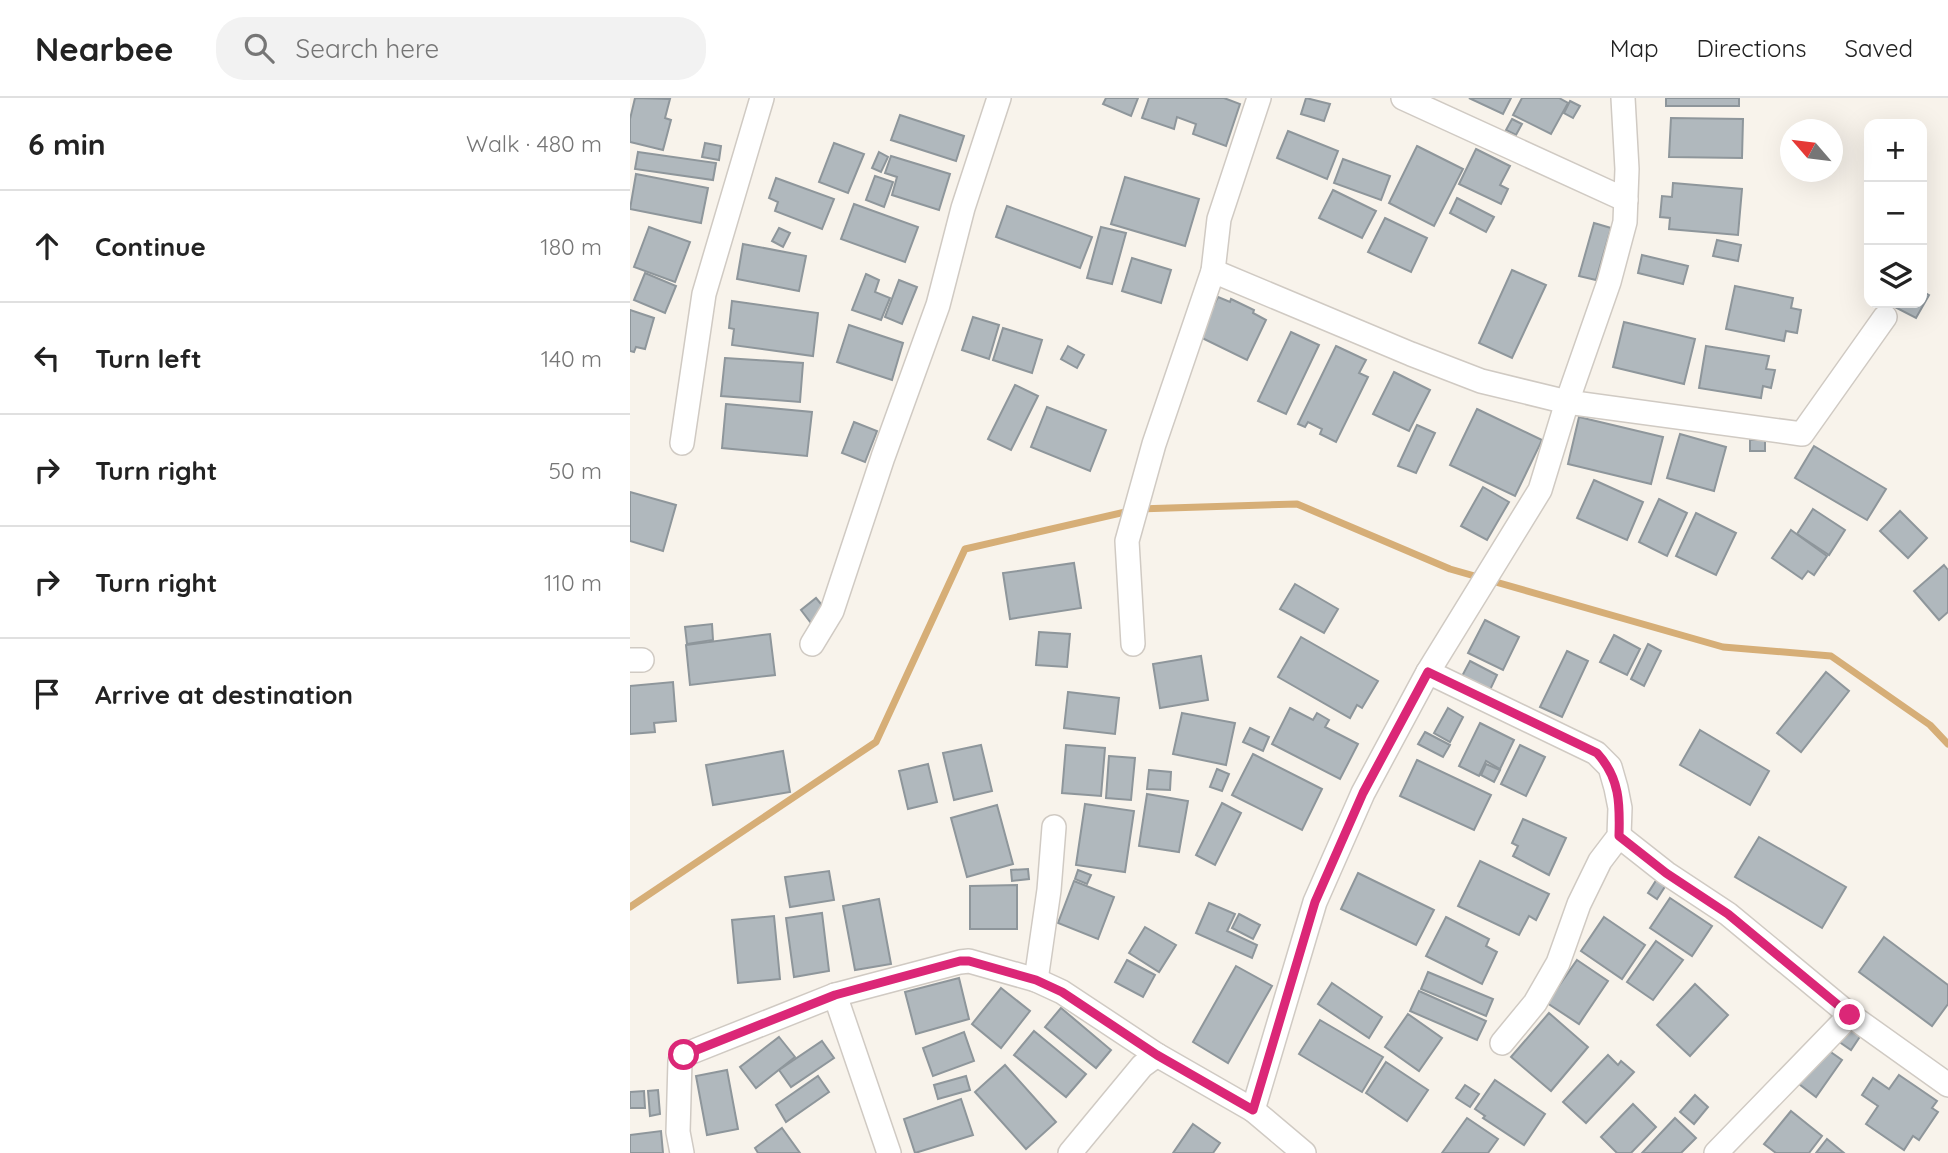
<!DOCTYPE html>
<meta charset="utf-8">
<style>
:root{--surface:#fff;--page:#f2f2f2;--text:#222;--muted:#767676;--line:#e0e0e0}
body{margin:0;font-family:Quicksand,sans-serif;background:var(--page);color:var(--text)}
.controls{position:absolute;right:21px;top:21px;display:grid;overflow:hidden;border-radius:14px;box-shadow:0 7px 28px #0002}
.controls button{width:63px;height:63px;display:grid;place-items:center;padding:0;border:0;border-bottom:2px solid var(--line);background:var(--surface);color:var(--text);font:35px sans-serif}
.compass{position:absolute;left:1150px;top:21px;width:63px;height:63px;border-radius:50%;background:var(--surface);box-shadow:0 7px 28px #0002;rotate:298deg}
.stop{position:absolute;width:21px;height:21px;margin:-16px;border:5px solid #db2777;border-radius:50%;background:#fff}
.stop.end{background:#db2777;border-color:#fff;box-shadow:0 2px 7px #0008}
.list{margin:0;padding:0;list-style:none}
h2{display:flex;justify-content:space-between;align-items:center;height:91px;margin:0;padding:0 28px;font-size:30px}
h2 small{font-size:23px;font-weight:400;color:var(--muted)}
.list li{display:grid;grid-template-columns:46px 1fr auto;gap:21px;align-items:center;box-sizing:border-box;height:112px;padding:0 28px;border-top:2px solid var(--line)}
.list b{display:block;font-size:26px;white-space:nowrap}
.list em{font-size:23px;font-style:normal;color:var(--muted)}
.icon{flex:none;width:38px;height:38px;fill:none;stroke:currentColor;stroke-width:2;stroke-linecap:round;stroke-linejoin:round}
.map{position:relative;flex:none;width:1318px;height:1055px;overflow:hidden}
header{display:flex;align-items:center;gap:42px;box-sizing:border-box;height:98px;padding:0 35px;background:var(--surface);border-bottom:2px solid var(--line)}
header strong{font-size:33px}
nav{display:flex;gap:38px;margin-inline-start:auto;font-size:24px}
.search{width:490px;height:63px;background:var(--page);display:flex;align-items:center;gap:18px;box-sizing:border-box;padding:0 24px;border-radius:28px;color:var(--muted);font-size:26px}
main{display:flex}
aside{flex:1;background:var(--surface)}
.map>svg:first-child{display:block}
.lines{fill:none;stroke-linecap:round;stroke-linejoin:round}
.stream{stroke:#d6ae77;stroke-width:7}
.building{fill:#b0b8bd;stroke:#8e969b;stroke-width:2}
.minor-casing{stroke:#d0cac3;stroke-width:26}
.minor{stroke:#fff;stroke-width:23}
.route{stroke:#db2777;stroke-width:9}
</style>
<header>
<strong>Nearbee</strong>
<div class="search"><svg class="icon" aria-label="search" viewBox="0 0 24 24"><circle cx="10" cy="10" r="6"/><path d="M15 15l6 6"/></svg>Search here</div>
<nav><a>Map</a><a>Directions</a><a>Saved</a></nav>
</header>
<main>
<aside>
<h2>6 min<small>Walk · 480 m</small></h2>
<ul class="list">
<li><svg class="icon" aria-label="ahead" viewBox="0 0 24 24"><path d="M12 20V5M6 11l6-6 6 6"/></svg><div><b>Continue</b></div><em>180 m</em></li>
<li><svg class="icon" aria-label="left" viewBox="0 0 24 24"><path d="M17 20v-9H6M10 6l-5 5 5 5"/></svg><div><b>Turn left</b></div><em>140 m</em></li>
<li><svg class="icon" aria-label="right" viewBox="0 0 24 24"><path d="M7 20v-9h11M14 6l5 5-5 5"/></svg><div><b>Turn right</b></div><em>50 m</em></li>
<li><svg class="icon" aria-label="right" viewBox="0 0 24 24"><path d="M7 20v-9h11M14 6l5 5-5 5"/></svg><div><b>Turn right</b></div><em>110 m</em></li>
<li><svg class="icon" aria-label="arrive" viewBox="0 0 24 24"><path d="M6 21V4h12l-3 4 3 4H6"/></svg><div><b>Arrive at destination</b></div></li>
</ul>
</aside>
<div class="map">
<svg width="1318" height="1055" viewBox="0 0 1318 1055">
<rect width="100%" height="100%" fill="#f8f3eb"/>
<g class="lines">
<polyline class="stream" points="0,809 246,644 335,451 508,411 667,406 820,471 1093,549 1201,558 1300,627 1318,646"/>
</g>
<g class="building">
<polygon points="5,0 40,1 35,20 41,22 33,52 0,44 0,21"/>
<polygon points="476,0 508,0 501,18 473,6"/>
<polygon points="519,0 594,0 610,6 596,48 563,36 566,26 547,19 544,31 512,20"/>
<polygon points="676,0 700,6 694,23 671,16"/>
<polygon points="839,0 881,0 873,16"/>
<polygon points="892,0 929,0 938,5 921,36 883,17"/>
<rect x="1036" y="0" width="73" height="8"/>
<polygon points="940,3 950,8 943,20 934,15"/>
<polygon points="270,17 334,38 326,63 261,42"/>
<polygon points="1041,20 1113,21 1112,60 1039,59"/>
<polygon points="882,21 892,26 886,37 876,32"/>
<polygon points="658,33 708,53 697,81 647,60"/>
<polygon points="75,45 91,48 89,62 72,59"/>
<polygon points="204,45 234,56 218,95 189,84"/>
<polygon points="787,48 833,71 804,128 759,105"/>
<polygon points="846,51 880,68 870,87 878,91 871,106 829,86"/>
<polygon points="8,54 86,65 83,82 5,71"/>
<polygon points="249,54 258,59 251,74 242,70"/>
<polygon points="261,58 320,76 309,112 262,97 267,79 255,75"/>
<polygon points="713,61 760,78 751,102 704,85"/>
<polygon points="6,76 78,90 71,125 0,111"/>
<polygon points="245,78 263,84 254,109 236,102"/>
<polygon points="495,79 569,101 555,148 481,126"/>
<polygon points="146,80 204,101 192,131 145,113 148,104 139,100"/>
<polygon points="1043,85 1112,91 1108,137 1039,131 1040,120 1030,119 1032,98 1042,99"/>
<polygon points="703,92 746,113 732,140 689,120"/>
<polygon points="827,100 864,119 856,134 820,115"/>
<polygon points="224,106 288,129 275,164 211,141"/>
<polygon points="377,108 462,139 450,170 366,139"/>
<polygon points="755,120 797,140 781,174 738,154"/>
<polygon points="964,125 981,130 966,182 949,178"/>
<polygon points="19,129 60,144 45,184 4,169"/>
<polygon points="471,129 496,135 482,186 457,180"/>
<polygon points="149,130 160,135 153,149 142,143"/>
<polygon points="1087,142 1111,147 1108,163 1083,158"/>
<polygon points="113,146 176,158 169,193 107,181"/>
<polygon points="1012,157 1058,168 1053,186 1008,175"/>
<polygon points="502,160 541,172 531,205 492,193"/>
<polygon points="882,172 916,187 882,260 849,245"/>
<polygon points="15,175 46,188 35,215 4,202"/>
<polygon points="236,176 249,182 245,194 260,200 251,222 222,212"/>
<polygon points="269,182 287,189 272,226 255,219"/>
<polygon points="1105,188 1163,200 1161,210 1171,212 1167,235 1156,233 1154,243 1096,231"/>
<polygon points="1292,193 1299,197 1286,220 1261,207 1262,205 1292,205"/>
<polygon points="588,199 600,204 601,201 624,212 623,215 636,222 617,262 568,238"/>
<polygon points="102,203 188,215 183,258 102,247 104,231 99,230"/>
<polygon points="0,212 24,220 15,251 6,249 4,254 0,253"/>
<polygon points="343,219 369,227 359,261 332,252"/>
<polygon points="994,224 1065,241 1054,286 983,269"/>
<polygon points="219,227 273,245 262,282 207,264"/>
<polygon points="373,230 412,242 402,275 363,262"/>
<polygon points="661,234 689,247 656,316 628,303"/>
<polygon points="438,248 454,257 447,270 431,261"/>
<polygon points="706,248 736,262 729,275 738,279 706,344 690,336 692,331 678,324 675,329 668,326"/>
<polygon points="1076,248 1139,258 1136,271 1145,272 1141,290 1133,288 1131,300 1069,290"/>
<polygon points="95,260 173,265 170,304 91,298"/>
<polygon points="764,274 800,292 779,333 743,316"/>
<polygon points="385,287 408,298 381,352 358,341"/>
<polygon points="96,306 182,314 177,358 92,350"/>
<polygon points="417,309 476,332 460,373 401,349"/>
<polygon points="847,311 912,342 885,398 820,367"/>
<polygon points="949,319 1033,339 1021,386 938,366"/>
<polygon points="224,324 247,333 235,364 212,355"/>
<polygon points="787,327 805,335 786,375 768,368"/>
<polygon points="1050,336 1096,349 1084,393 1037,380"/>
<rect x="1120" y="342" width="15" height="11"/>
<polygon points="1184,348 1256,391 1237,422 1165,380"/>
<polygon points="964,382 1013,404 997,442 947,420"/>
<polygon points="853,389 879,404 857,442 831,428"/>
<polygon points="0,394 46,407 33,453 0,443"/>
<polygon points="1029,401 1057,415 1037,458 1009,444"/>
<polygon points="1183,411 1215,432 1199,457 1167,436"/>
<polygon points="1270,413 1297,440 1278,460 1250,433"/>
<polygon points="1066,415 1106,435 1086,477 1046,458"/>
<polygon points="1161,432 1197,458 1184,477 1178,473 1172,481 1142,460"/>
<polygon points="444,465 451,510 380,521 373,475"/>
<polygon points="1314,467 1318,472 1318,514 1309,522 1284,493"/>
<polygon points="665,486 708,511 694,535 650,511"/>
<polygon points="186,500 196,512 181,525 171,512"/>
<polygon points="855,522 889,539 873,572 838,555"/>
<polygon points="82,526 83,542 57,546 55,529"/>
<polygon points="409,534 440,536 437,569 406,567"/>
<polygon points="140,536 145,577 60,587 56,547"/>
<polygon points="984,537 1010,551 997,577 970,564"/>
<polygon points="671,539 748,583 732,610 727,607 720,620 648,579"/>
<polygon points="1018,546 1031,553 1014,588 1001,581"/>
<polygon points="937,553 958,563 932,619 910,609"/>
<polygon points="571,558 578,602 530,610 523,566"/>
<polygon points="840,563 867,577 859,594 831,580"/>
<polygon points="1196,574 1219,593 1171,654 1147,635"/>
<polygon points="43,584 46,623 24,625 25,634 0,636 0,588"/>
<polygon points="438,594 489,600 485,636 434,630"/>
<polygon points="660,610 683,622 687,615 699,622 695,629 728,646 710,681 642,646"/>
<polygon points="818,610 833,619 820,644 804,635"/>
<polygon points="552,615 605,625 596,667 543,656"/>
<polygon points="850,625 884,642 870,671 856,663 849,678 829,668"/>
<polygon points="620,630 639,639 633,653 613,644"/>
<polygon points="1070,632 1139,673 1120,707 1050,667"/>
<polygon points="795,634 820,647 813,659 788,646"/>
<polygon points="351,647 362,693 324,702 313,655"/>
<polygon points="436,647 475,650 471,698 432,695"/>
<polygon points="890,647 915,659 896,698 871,686"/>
<polygon points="153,653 160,694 83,707 76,667"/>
<polygon points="623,656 692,691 672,732 602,697"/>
<polygon points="479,658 505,660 501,702 476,700"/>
<polygon points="787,662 861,697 844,732 770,698"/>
<polygon points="298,666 307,704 278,711 269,673"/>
<polygon points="856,666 870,672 864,684 851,677"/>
<polygon points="587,671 599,676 592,693 580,689"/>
<polygon points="519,672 541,674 540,692 517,691"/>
<polygon points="517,696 558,703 549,754 509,748"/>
<polygon points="592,705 611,715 585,767 566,757"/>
<polygon points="455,706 504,713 495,774 446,767"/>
<polygon points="367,707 383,766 337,779 321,720"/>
<polygon points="893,721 936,740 919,777 883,758 888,748 882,745"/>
<polygon points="1129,739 1216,789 1192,830 1105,779"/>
<polygon points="850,763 919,796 906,822 899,818 889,837 828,808"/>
<polygon points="398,771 399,781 382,783 381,772"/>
<polygon points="448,772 461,777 457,786 445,781"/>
<polygon points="199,773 204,802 160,809 155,779"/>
<polygon points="728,775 804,812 786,847 711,811"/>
<polygon points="1027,781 1036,787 1027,801 1018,795"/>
<polygon points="444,783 484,799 468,841 428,825"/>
<polygon points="387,787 387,831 340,831 340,788"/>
<polygon points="1040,800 1082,828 1062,858 1020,830"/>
<polygon points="249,801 261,866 225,872 213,808"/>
<polygon points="579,805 605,816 597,833 627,847 622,860 566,835"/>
<polygon points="192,815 199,873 164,879 156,820"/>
<polygon points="609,816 630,827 623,841 602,830"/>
<polygon points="144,818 150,881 108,885 102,822"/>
<polygon points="816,819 859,841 856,848 867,854 852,886 796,858"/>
<polygon points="974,819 1015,847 992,881 951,853"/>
<polygon points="515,829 546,847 529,874 499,855"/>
<polygon points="1254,839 1318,887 1318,906 1302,928 1229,874"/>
<polygon points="1026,843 1053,862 1023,902 997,884"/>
<polygon points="497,862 525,877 513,899 485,884"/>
<polygon points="947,862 978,883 949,926 917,905"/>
<polygon points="606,868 642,888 598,965 563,944"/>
<polygon points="798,874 863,901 856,918 791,891"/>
<polygon points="329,880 339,921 286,936 275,894"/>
<polygon points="702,885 752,919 739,940 688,906"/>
<polygon points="1065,886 1098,917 1060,958 1027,927"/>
<polygon points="371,890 400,913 371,950 342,926"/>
<polygon points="789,893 856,923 847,942 780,913"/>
<polygon points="431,910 481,952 466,970 415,929"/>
<polygon points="919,915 958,949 921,993 881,959"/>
<polygon points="778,916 812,940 789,973 755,949"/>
<polygon points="690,922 753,959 732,994 669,956"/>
<polygon points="1218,928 1231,937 1221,952 1208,943"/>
<polygon points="404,933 456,976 436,999 384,957"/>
<polygon points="334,934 344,963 303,978 293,950"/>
<polygon points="149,939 165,959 126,990 110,969"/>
<polygon points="192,943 204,960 161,989 149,972"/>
<polygon points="1195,950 1212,962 1186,999 1169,986"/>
<polygon points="978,957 988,967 991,963 1004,974 956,1025 933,1004"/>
<polygon points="756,964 798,992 777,1023 736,995"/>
<polygon points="375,967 426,1024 396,1051 345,994"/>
<polygon points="97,972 108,1031 77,1037 66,978"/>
<polygon points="1269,977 1307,1003 1302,1010 1308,1014 1289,1042 1283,1038 1274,1052 1236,1026 1248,1008 1232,997 1243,980 1259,991"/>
<polygon points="188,978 199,994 156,1024 146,1007"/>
<polygon points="336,978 340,992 308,1001 304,987"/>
<polygon points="865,982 915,1016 894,1047 853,1020 855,1018 845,1011"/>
<polygon points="835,987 849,996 840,1009 826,1000"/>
<polygon points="28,992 30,1016 20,1018 18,993"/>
<polygon points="14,993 15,1010 0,1010 0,994"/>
<polygon points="1065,997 1078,1009 1064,1026 1050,1014"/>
<polygon points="331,1001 343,1037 285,1055 274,1021"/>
<polygon points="1003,1006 1026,1029 1001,1055 987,1055 971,1039"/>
<polygon points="1161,1013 1192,1038 1179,1055 1146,1055 1134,1046"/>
<polygon points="837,1020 868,1041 858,1055 812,1055"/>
<polygon points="1045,1020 1066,1040 1051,1055 1012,1055"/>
<polygon points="563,1026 590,1045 583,1055 543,1055"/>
<polygon points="152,1030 170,1055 128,1055 125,1050"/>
<polygon points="31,1033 33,1055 0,1055 0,1037"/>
<polygon points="1197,1041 1214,1055 1186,1055"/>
</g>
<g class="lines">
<g class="minor-casing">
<g id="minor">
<polyline points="773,0 996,102"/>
<polyline points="583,173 781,256 851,283 937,304 1172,336 1255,219"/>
<polyline points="52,345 74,196 132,0"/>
<polyline points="182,546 202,513 253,359 308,207 333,110 369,0"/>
<polyline points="503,546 497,443 524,346 583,173 589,121 629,0"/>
<polyline points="0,562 12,562"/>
<polyline points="798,574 966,655 980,669 986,690 990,710 989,738 970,763 949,806 928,865 905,905 872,945"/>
<polyline points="989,738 1036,775 1098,816 1220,917 1318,987"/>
<polyline points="406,882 419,792 424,729"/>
<polyline points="205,897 259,1055"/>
<polyline points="623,1012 685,804 733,695 798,574 910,392 937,304 979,184 995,124 997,71 993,0"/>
<polyline points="52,1055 48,1034 50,963 54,957 205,897 330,864 339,863 406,882 432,894 527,957 623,1012 674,1055"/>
<polyline points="440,1055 512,968 527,957"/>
<polyline points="1086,1055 1220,917"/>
</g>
</g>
<use href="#minor" class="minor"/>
</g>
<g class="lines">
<path class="route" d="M54 957 205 897 330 863H339L406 882 432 894 527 957 623 1012 685 804 733 695 798 574 967 655C990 680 990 706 989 738L1036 775 1098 816 1220 917"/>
</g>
</svg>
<div class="controls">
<button>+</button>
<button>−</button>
<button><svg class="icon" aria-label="layers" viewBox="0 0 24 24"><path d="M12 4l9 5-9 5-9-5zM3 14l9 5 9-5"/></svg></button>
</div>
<svg class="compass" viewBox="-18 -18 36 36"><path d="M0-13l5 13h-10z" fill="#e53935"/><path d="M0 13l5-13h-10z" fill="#767676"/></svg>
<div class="stop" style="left:54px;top:957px"></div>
<div class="stop end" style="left:1220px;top:917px"></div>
</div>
</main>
